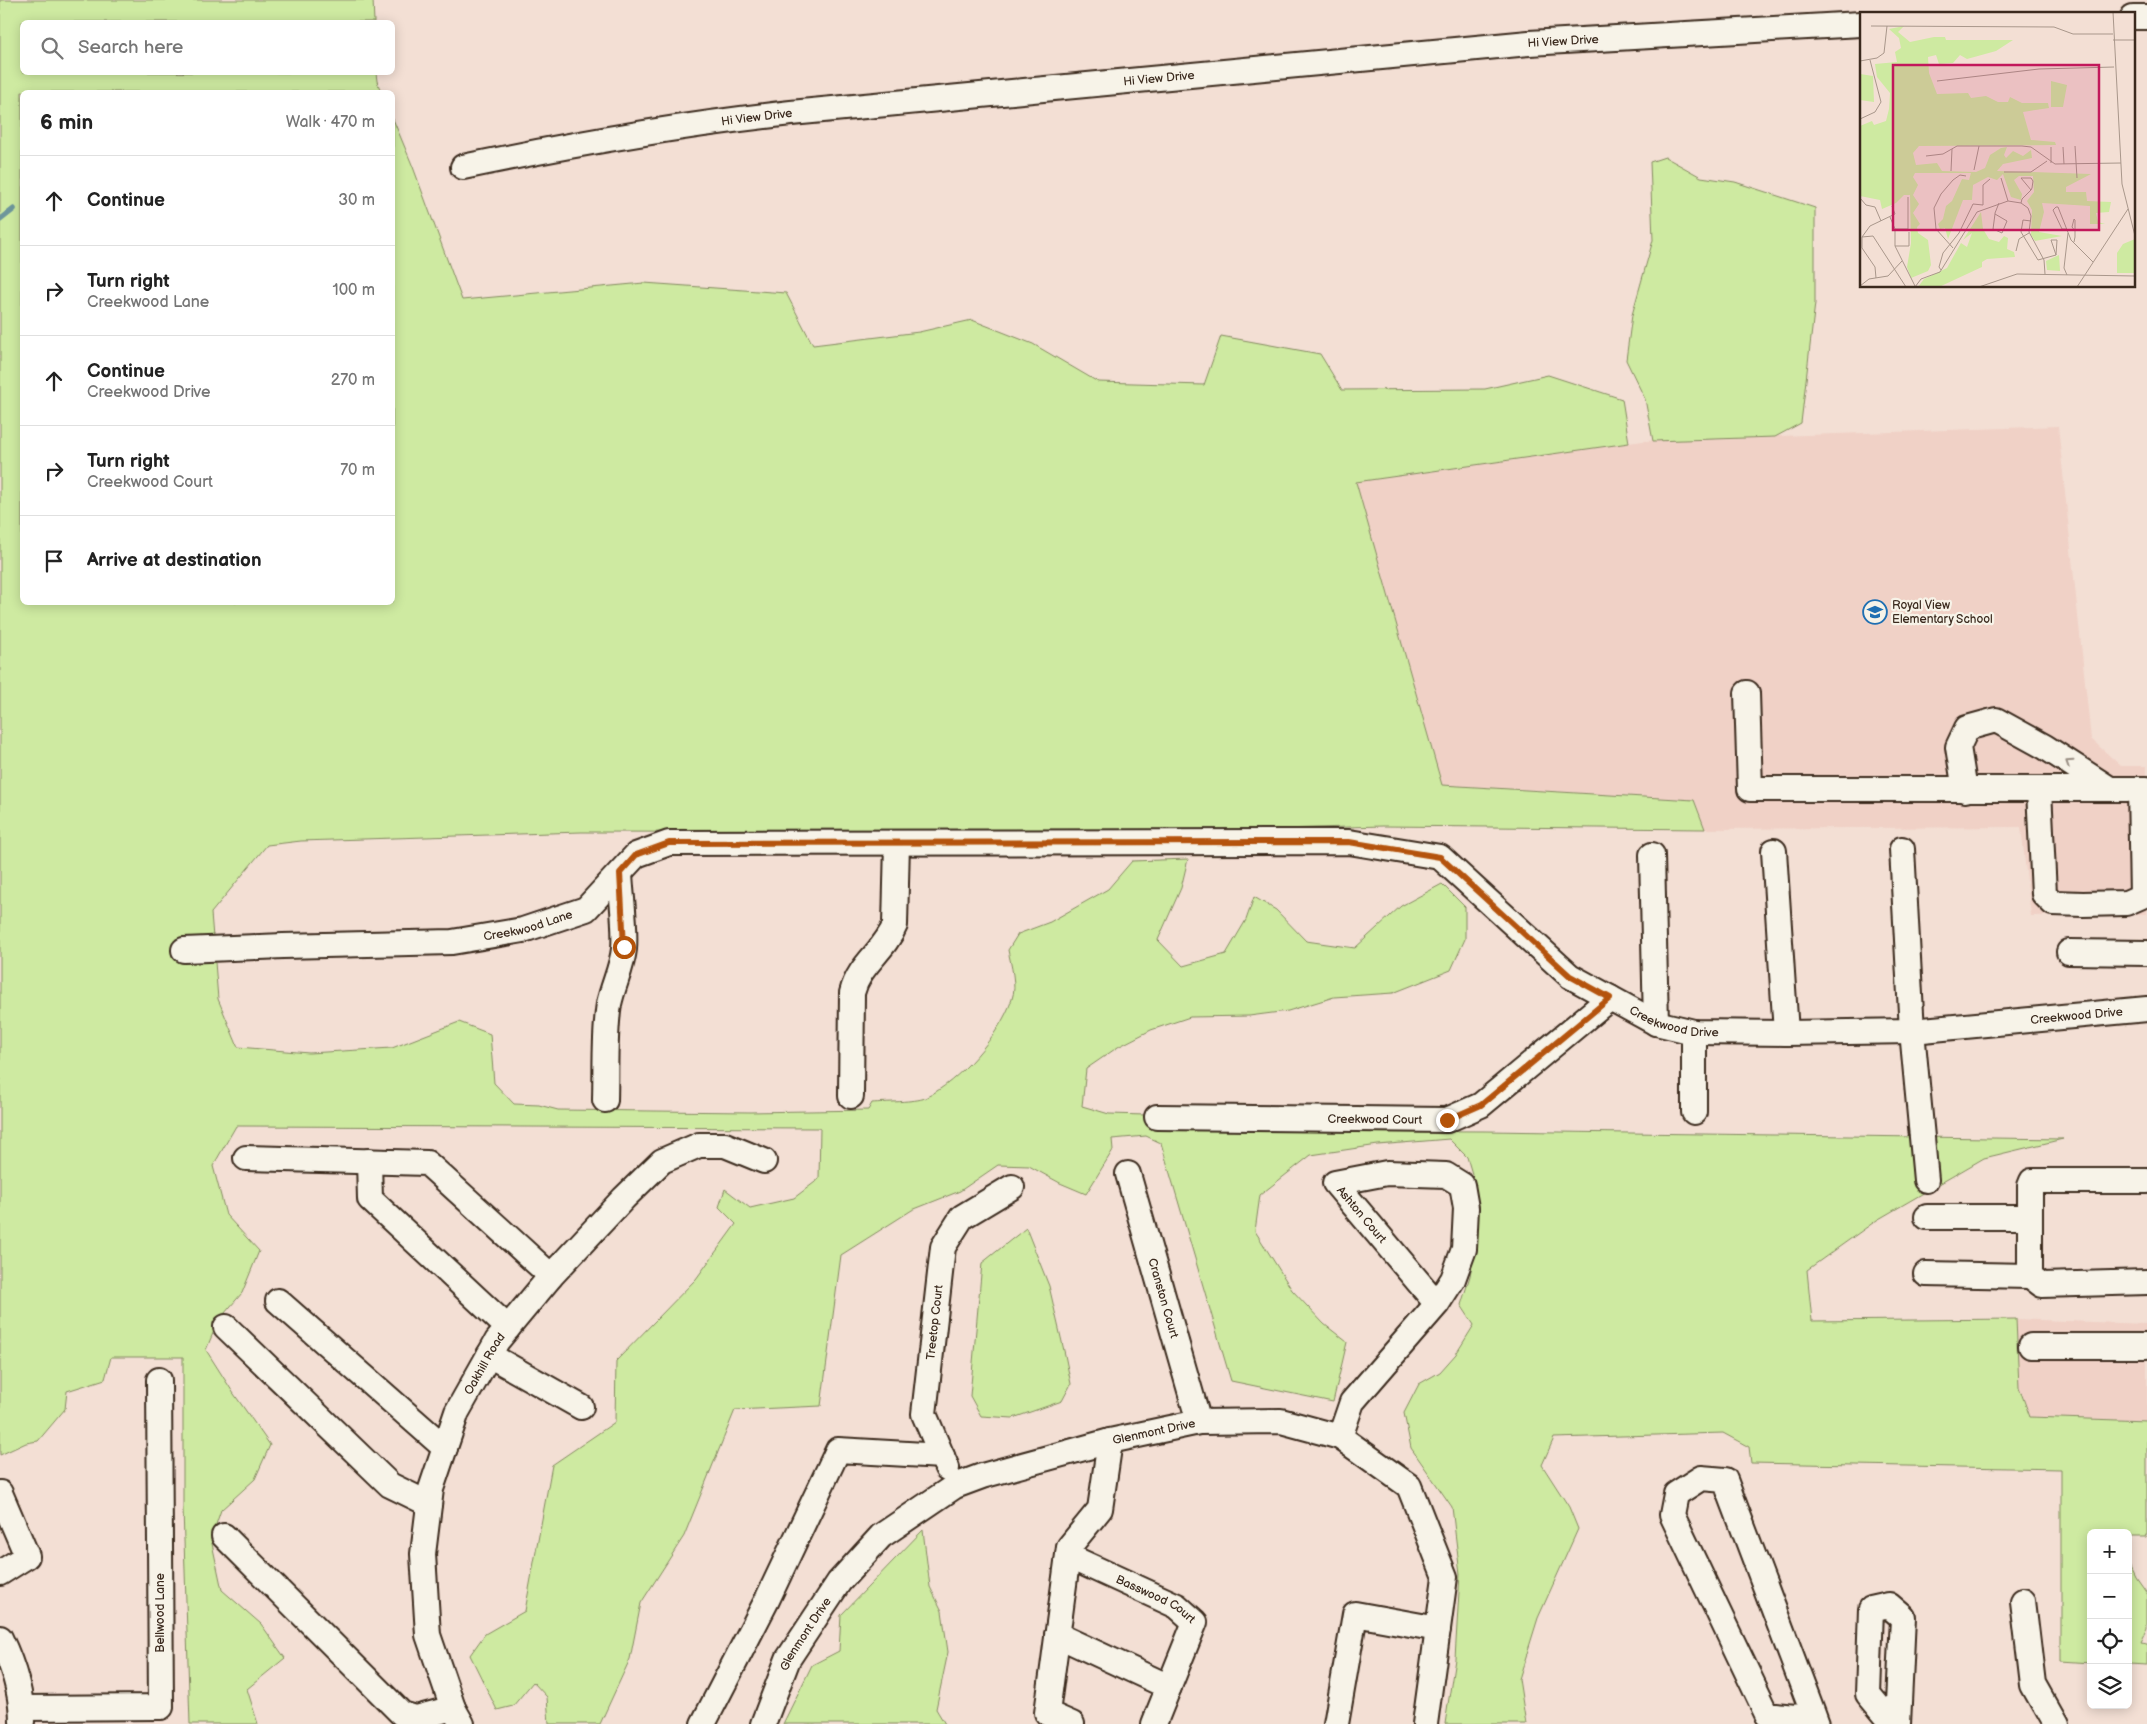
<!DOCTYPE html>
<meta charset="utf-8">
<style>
:root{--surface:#fff;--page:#f6f6f6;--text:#222;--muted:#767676;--line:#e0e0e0}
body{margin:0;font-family:"Balsamiq Sans",sans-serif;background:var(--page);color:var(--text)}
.controls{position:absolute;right:15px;bottom:15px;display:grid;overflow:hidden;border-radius:8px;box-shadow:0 2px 12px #0003}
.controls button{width:45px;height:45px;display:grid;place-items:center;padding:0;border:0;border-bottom:1px solid var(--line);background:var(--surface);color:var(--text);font:25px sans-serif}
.stop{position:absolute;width:15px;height:15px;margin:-11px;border:4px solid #b45309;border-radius:50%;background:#fff}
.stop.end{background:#b45309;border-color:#fff;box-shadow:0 1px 5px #0008}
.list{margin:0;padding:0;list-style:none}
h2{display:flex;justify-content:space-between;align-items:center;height:65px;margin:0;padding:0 20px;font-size:21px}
h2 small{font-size:16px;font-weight:400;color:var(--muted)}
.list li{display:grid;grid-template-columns:32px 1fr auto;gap:15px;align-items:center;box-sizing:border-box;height:90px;padding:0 20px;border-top:1px solid var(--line)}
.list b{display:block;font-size:19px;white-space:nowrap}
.list p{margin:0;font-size:16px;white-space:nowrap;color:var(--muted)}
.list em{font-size:16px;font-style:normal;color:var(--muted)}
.icon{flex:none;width:28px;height:28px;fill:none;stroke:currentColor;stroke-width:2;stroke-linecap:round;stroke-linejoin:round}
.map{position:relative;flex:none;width:2147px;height:1724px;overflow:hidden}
.search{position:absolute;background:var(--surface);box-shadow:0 2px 12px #0003;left:20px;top:20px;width:375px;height:55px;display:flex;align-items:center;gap:12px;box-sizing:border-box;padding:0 18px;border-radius:8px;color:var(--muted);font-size:19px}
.panel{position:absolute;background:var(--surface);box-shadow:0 2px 12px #0003;left:20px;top:90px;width:375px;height:515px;border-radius:8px}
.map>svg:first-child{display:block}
.built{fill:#f0d1c6}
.green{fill:#ceeaa1;stroke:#848a60}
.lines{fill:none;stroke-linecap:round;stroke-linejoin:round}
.stream{stroke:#6d969b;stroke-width:5.5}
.minor-casing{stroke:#3b2a1e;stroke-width:28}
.minor{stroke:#f7f3e8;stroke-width:24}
.oneway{stroke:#998e83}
.route{stroke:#b45309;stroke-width:6}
.labels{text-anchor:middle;stroke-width:4.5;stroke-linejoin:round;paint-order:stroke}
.street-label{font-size:12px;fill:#3b2a1e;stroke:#f7f3e8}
.poi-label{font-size:12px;fill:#3b2a1e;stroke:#f7f3e8;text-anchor:start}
.inset-road{fill:none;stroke:#a9978b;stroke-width:1}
.view{fill:#c2185b;fill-opacity:0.15;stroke:#c2185b;stroke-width:2.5}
.inset-edge{fill:none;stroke:#3b2a1e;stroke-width:2.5}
</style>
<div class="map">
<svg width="2147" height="1724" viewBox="0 0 2147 1724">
<rect width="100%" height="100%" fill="#f3dfd4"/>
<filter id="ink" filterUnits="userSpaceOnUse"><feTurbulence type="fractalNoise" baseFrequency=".02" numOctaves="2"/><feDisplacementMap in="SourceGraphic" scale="10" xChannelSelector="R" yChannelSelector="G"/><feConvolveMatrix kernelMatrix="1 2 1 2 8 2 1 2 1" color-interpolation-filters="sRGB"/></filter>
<g filter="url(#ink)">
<g class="built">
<polygon points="2058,426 2091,739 2121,766 2147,766 2147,914 2031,916 2021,827 1705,829 1694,800 1442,785 1355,482 1643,441"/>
<polygon points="2016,1319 2147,1324 2147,1421 2030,1417 2019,1387"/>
</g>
<g class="green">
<path d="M0 0H373L374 22H22V72L376 73 377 81 381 92H22V602H392L393 119 413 167 462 300 644 283 786 293 813 345 919 332 972 320 1033 344 1098 382 1204 385 1221 336 1320 354 1342 390 1485 389 1548 375 1622 399 1629 443 1356 482 1442 785 1694 800 1705 829 1383 826 1145 833 581 832 301 841 267 845 211 913 218 999 238 1047 309 1053 392 1048 459 1022 490 1034 494 1083 514 1104 539 1105 558 1110 750 1112 868 1110 872 1103C884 1102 916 1102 925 1098 959 1081 1000 1035 1012 999 1017 985 1011 965 1008 950L1018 934 1050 922 1108 889 1132 861 1188 859 1181 888 1158 940 1183 966 1226 954 1246 920 1254 897 1276 910 1306 941 1355 948 1401 906 1442 884 1465 907V939L1451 970 1393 993 1334 997 1288 1011 1249 1016 1190 1017 1151 1030 1118 1047 1086 1069 1082 1106 1109 1114 1146 1115 1169 1130 1486 1131 2063 1139 1984 1158 1877 1220 1807 1270 1812 1321 2016 1319 2019 1387 2030 1417 2147 1421V1533L2145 1537H2128V1533H2091V1663L2061 1661V1469L1751 1463 1749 1447 1723 1433 1554 1438 1542 1465 1569 1507 1578 1529 1538 1618 1519 1679 1526 1724H1445L1455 1659 1460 1574 1452 1507 1411 1448 1404 1413 1419 1384 1440 1372 1456 1354 1474 1325 1461 1305 1470 1276 1476 1239 1475 1184 1467 1157 1449 1139 1378 1145 1311 1155 1260 1195 1255 1231 1292 1290 1324 1324 1347 1342 1333 1402 1231 1381 1161 1143 1146 1136 1112 1139 1113 1150 1086 1194 1060 1183 1029 1166 998 1165 960 1191 912 1210 841 1255 821 1406 735 1410 684 1536 641 1603 630 1659 600 1724H549L547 1697 533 1682 513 1706 497 1710 470 1655 485 1634 525 1611 552 1465 615 1422 616 1361 696 1279 736 1224 719 1207 725 1189 750 1208 794 1198 819 1179 820 1128 236 1126 213 1166 226 1215 259 1251 242 1293 218 1321 206 1350 234 1394 270 1445 255 1479 221 1510 211 1539 222 1590 261 1624 285 1658 247 1689 258 1724H190L183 1509V1357H111L105 1379 67 1391 65 1409 38 1441 26 1443 0 1455Z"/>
<polygon points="1665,157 1701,177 1735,182 1815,208 1815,303 1801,423 1775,437 1653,441 1645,399 1626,360 1632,315 1653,240 1650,162"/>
<polygon points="1026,1228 1049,1286 1065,1355 1071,1384 1062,1401 1013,1418 981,1416 970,1396 982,1263"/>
<polygon points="923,1530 930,1587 942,1611 948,1652 936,1709 945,1724 783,1724 812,1665 839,1651 841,1615"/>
<polygon points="2128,1562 2135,1577 2147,1594 2147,1628 2140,1642 2147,1643 2147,1666 2128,1665"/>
</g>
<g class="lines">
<polyline class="stream" points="0,220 14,209"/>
<g class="minor-casing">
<g id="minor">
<polyline points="2133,17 2147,17"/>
<path id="s1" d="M463 167C572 144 681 125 791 113L1529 43 1861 24"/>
<polyline points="1747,693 1750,789 2147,789"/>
<polyline points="1965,790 1958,747 1967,728 1996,720 2045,747 2110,789"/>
<polyline points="2039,790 2044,894 2053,903 2083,904 2126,903 2142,896 2140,789"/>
<polyline points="1902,849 1912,1031 1926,1180"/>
<polyline points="1774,851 1786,1033"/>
<polyline points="1652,855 1656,1023"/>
<path id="s2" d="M184 950 283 946 452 942 523 930 586 909 636 855 669 843 1349 842 1440 857 1570 976 1656 1023 1694 1032 1786 1033 1912 1031 2147 1009"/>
<polyline points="2069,952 2147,953"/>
<polyline points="1694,1032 1694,1112"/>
<path d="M851 1096 852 993C859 964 884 952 895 925L897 843"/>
<path d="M605 1100C606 1068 604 1035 609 1004 613 985 622 968 624 949 626 924 621 897 620 873"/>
<path id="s3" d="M1157 1117 1447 1120 1481 1105 1610 998"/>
<polyline points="246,1158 427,1163 551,1276"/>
<polyline points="369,1161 370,1199 508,1328"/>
<path id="s4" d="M1128 1174 1199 1422"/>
<polyline points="2147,1181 2032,1181 2030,1186 2030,1276 2042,1285 2147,1282"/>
<polyline points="1927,1217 2030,1217"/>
<polyline points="1926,1274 2030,1276"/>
<polyline points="278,1301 445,1448"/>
<polyline points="226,1327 390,1485 429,1504"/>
<polyline points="2031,1346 2147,1346"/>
<polyline points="489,1355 581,1407"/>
<path id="s5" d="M1340 1437 1352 1402 1437 1304 1453 1279 1464 1249 1466 1208 1462 1185 1446 1175 1387 1173 1335 1183 1437 1304"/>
<path id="s6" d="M947 1468 924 1414 943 1247 962 1217 1012 1187"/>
<polyline points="0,1493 27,1556 0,1573"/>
<polyline points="224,1536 402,1714 416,1718 453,1708"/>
<path id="s7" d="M1068 1556 1177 1606 1195 1622 1154 1724"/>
<polyline points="2023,1601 2033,1685 2055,1724"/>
<polyline points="1057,1635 1169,1687"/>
<path d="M0 1638C12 1663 22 1694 22 1722"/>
<polyline points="22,1708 161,1707 159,1380"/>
<polyline points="1813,1713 1794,1717 1767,1714 1672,1515 1676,1494 1701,1478 1725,1480 1813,1713 1817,1724"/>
<path id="s8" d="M462 1724 453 1708 428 1635 423 1554 431 1489 457 1412 497 1341 551 1276 624 1198 662 1161 699 1145H725L764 1161"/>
<polyline points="703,1724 767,1600 838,1450 942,1456"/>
<path id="s9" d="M763 1724 788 1659 839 1582 881 1536 955 1486 982 1476 1110 1441 1199 1422 1281 1421 1340 1437 1409 1486 1445 1577 1425 1724"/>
<polyline points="1072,1724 1047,1713 1069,1547 1100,1509 1110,1441"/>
<polyline points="1336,1724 1355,1614 1438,1629"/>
<polyline points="1893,1724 1868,1694 1871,1609 1889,1605 1903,1617 1898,1724"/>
</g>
</g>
<use href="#minor" class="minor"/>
</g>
<defs><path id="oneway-chevron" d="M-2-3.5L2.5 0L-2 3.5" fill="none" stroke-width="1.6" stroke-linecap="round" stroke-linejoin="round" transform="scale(1.25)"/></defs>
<use class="oneway" href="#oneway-chevron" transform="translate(2069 763) rotate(-147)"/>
</g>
<g class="lines" filter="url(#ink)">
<polyline class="route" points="624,947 620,873 636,855 669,843 1349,842 1440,857 1570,976 1610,998 1481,1105 1447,1120"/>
</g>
<defs>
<g id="school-ring" transform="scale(1.25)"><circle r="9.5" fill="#f7f3e8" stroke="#1f6fb2" stroke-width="1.5"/><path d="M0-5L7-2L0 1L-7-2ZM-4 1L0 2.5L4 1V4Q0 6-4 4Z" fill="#1f6fb2"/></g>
</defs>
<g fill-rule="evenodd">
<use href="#school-ring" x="1875" y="612"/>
</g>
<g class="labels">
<g class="street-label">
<text dy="4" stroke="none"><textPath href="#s1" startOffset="1108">Hi View Drive</textPath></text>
<text dy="4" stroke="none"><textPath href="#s1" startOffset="702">Hi View Drive</textPath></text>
<text dy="4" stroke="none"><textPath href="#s1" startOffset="298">Hi View Drive</textPath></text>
<text dy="4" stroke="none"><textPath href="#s2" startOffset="346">Creekwood Lane</textPath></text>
<text dy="4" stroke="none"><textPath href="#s2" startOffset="1984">Creekwood Drive</textPath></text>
<text dy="4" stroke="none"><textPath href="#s2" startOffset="1579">Creekwood Drive</textPath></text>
<text dy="4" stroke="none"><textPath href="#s3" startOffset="218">Creekwood Court</textPath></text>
<text dy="4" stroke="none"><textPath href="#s5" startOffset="465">Ashton Court</textPath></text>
<text dy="4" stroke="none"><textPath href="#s4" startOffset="129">Cranston Court</textPath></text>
<text dy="4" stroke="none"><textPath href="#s6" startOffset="151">Treetop Court</textPath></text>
<text dy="4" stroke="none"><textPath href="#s8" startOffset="379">Oakhill Road</textPath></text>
<text dy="4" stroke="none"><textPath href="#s9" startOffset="520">Glenmont Drive</textPath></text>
<text dy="4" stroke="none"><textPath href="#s7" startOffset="98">Basswood Court</textPath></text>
<text transform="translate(160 1613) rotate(-90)" y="4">Bellwood Lane</text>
<text dy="4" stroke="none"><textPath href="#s9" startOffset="100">Glenmont Drive</textPath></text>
</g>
<g class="poi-label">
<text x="1892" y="609">Royal View<tspan x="1892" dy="14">Elementary School</tspan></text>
</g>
</g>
<g transform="translate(1860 12)">
<rect width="275" height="275" fill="#f3dfd4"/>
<path d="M44 14 38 20 50 30 74 25H85L86 28H153L136 39 107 47 100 43 93 51 79 52 76 43 68 45 69 61 77 82 108 81 111 86 126 84 138 90H148L150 85 162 91H188L189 96 163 100 171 128 195 130 196 133 59 134 53 141 56 153 77 151 82 159 116 160 125 156 130 143 141 136 147 135 144 143 146 146 153 139 163 144 171 138 172 146 143 152 137 159 231 162 206 175V180H226L227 189 251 190 249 200 236 201 238 210 245 212H230V194L182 191 184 200 179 220 202 224 175 229 171 223 172 198 167 189 174 180 173 164H159L154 168 162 182 161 188 151 185 143 162 137 168 128 165 113 173 112 188H103L88 227 85 216 80 217 78 212 83 207 86 194 92 189 102 167 109 168 111 161H55L53 165 58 173 53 183 59 192 53 201 60 212 57 215 58 221 68 228 71 253 68 259 51 266 47 255 51 231 50 183H44L36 191 22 197 20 188 0 184V114L12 109 14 113 26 109 29 97 30 81 17 65 15 52 37 50 35 40 41 36 39 26 29 17ZM0 62 13 64 14 90 0 88ZM191 69 207 73 203 95H191ZM121 200 123 217 129 227 139 230 144 224 148 226 147 237 154 240 155 245 127 247 122 250V255L79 275H58L64 267 87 256 101 231 107 235 112 221 103 228ZM275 227V261H257V241L263 232ZM199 243 200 259 187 258 186 249Z" fill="#ceeaa1"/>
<path class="inset-road" d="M253 0 262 172 275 224M11 14 194 15 213 22H253M253 28H275M0 49 17 46 24 41 27 14M77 69 179 57 254 55M0 107 15 100 21 90 10 48M215 134 217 166M191 135V151M203 135 204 152M66 144 83 142 97 134H162L171 135 195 152 261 151M114 158 119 134M91 159 92 137M144 160H171L187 149M141 166 148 189M0 186 6 193 15 195 21 209M161 191 162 187 171 178 172 176 173 169 171 166H161L171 178M123 193V173L130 167M135 202 147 209 142 221 133 217 135 202V201L139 191M30 205 35 217V234L55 274M171 209 163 208 161 220 178 248 196 243 197 228H191L196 243M35 217H48V185M207 217H202L193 198 196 195H198L211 228 233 250M2 225 13 224 46 275M214 230 215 225V208L214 207 212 215 215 219M35 234H49V220M93 236 76 217 74 196 81 182 93 168 100 163 106 164M156 239 159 227 169 221M81 258 79 255 83 241 99 221 113 192 123 193M207 263 204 256 208 221M16 266 15 255 2 236V225L10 214 35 202 32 194M0 274 9 267 28 264 42 249M55 275 61 267 80 260 117 200 148 189 161 191 168 196 171 204 169 220 184 248 185 262M119 275 157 262 275 264M217 275 268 197"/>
<path class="view" d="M33 53H239V218H33Z"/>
<rect width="275" height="275" class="inset-edge"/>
</g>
</svg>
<div class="controls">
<button>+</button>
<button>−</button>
<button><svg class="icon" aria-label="locate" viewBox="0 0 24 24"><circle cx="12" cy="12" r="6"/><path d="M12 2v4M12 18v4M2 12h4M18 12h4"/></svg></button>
<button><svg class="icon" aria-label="layers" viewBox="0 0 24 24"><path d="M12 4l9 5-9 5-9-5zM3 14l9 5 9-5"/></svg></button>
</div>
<div class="stop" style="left:624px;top:947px"></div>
<div class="stop end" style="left:1447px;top:1120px"></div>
<div class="search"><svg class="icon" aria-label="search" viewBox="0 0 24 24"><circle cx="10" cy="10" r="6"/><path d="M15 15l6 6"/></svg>Search here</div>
<section class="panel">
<h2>6 min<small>Walk · 470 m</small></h2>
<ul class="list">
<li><svg class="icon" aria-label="ahead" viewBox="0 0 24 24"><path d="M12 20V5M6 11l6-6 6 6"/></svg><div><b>Continue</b></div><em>30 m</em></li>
<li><svg class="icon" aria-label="right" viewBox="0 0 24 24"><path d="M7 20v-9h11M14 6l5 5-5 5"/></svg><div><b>Turn right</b><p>Creekwood Lane</p></div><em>100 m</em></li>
<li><svg class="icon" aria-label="ahead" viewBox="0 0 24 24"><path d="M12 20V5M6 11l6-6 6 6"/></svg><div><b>Continue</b><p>Creekwood Drive</p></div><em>270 m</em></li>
<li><svg class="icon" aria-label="right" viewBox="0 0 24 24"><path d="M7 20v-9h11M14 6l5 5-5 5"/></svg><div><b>Turn right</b><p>Creekwood Court</p></div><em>70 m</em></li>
<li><svg class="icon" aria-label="arrive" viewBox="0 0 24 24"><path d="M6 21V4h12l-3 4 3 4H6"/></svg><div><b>Arrive at destination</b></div></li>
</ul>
</section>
</div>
